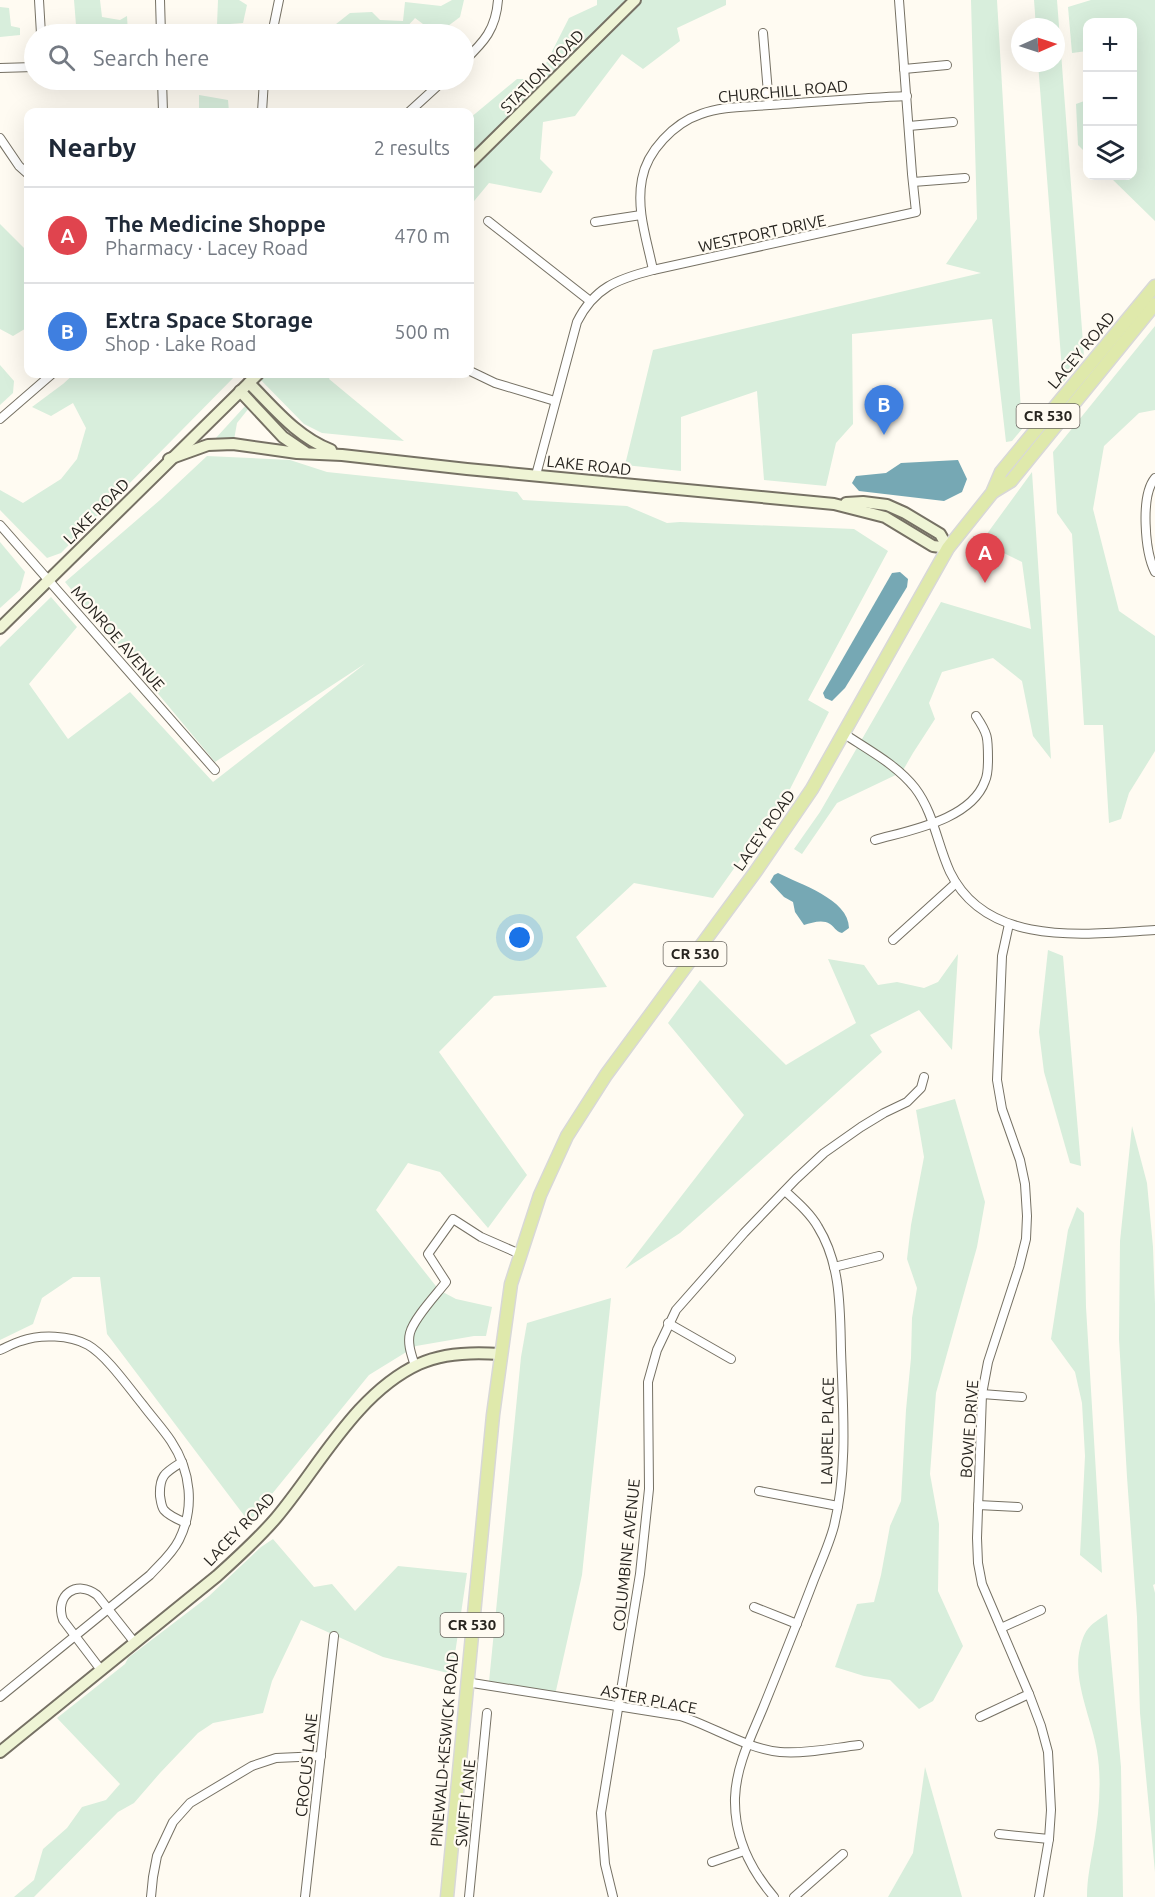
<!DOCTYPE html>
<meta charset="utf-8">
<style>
:root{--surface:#fff;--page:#f2f2f3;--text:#1f2937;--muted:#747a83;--line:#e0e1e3;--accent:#8e7b20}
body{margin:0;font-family:Ubuntu,sans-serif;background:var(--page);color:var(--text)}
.controls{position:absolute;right:18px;top:18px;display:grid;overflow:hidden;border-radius:12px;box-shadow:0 6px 24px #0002}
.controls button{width:54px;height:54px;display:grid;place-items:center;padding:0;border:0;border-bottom:2px solid var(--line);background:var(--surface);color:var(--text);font:30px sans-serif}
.compass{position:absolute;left:1011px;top:18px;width:54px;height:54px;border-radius:50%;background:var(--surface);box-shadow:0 6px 24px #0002;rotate:87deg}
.you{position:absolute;left:520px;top:938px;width:21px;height:21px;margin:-15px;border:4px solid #fff;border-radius:50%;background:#1a73e8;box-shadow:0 0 0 9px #1a73e833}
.badge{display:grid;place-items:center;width:39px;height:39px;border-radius:50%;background:var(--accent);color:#fff;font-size:20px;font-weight:700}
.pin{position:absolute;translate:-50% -50px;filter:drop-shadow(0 2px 3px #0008)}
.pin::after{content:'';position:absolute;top:32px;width:21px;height:18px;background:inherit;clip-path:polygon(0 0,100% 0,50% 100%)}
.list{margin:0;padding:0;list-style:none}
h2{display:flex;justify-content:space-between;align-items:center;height:78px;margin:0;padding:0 24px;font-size:26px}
h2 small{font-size:20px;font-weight:400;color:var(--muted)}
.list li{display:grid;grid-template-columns:39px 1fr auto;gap:18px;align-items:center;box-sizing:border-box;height:96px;padding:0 24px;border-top:2px solid var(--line)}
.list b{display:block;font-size:22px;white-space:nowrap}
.list p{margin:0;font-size:20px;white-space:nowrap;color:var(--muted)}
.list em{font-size:20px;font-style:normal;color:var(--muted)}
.icon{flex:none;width:33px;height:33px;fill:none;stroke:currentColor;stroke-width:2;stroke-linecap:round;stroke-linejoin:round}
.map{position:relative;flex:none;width:1155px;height:1897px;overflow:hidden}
.search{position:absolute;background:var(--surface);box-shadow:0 6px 24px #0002;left:24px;top:24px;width:450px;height:66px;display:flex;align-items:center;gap:15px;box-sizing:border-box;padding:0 21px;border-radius:33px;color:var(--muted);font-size:22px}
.panel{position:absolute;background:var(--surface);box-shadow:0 6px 24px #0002;left:24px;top:108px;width:450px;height:270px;border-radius:12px}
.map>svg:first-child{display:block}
.green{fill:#d8eedc}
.water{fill:#76a8b4}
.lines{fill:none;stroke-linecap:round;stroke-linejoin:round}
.street-casing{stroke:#767164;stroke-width:10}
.secondary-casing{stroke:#767164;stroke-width:14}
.primary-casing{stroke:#d8d8d7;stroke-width:15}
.street{stroke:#fff;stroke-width:8}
.secondary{stroke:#eff4d5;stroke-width:10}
.primary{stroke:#dfe9ab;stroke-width:12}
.labels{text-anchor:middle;stroke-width:4.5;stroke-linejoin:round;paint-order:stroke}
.shield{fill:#fffbf2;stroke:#68645e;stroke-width:1.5}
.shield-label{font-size:15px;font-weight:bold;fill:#27241f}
.street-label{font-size:16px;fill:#27241f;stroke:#fffbf2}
</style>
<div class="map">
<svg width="1155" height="1897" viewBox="0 0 1155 1897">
<rect width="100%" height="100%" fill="#fffbf2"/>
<g class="green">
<polygon points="74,0 100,0 102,17 120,20 127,16 128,34 49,34 48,25 76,25"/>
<polygon points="218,0 239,0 247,5 243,23 217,25"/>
<path d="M452 0H464L460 17 440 32 427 27 415 18C397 39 394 35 369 33L367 34H331V28L350 13 372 12 380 20 403 21 405 2 441 6Z"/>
<polygon points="597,0 726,0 726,5 677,28 680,41 643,69 622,54 575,116 543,122 540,159 553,172 541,193 489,183 470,206 470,118 517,79 538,79 569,18 597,5"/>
<polygon points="971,0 997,0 1022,429 1012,441 1006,442 992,319 852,334 853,424 836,443 826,486 764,480 757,391 681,417 681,471 625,465 653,350 981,273 946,264 977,219"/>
<polygon points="1034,0 1057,0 1084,356 1063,383 1038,63 1056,63 1056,27 1036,27"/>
<polygon points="1091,0 1155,0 1155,221 1109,176 1132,176 1132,22 1088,22 1087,51 1072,53 1068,7"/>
<polygon points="0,7 9,8 11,26 20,28 20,35 0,37"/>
<polygon points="325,80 361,80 354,87 325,82"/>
<polygon points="199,95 228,100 229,112 199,112"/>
<polygon points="1087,100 1088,100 1087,154 1078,145 1076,104"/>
<polygon points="0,224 28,252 28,327 13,336 0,329"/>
<polygon points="1155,326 1155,410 1139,413 1104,446 1093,509 1119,611 1155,636 1155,751 1129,793 1121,819 1109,823 1103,725 1084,725 1072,534 1057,513 1053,452"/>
<polygon points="0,365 14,381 13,393 0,405"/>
<polygon points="74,374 237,374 61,553 47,558 0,510 0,490 23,503 61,479 77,459 86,428 73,403 51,416 32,407 63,384"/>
<polygon points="257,374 332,374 329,379 404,441 322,433 304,424 256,375"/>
<polygon points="246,405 249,408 237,423 234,440 215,439"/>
<polygon points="207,456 290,460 327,472 517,492 523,500 627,506 667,523 680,522 854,529 888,551 808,700 829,712 789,791 713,898 634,883 576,937 607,987 494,996 439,1052 527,1175 488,1228 440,1172 408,1163 376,1210 439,1290 456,1299 492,1307 486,1336 474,1336 416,1346 369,1375 249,1522 107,1334 100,1277 73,1277 42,1298 33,1324 0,1340 0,647 51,597 77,627 29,684 68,739 130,692 213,782 366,663 215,762 65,582 160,500"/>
<polygon points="1032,472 1051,759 1033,736 1022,681 993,658 942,672 929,703 935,719 913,753 902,772 837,803 802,854 794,849 820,812 941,602 1031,629 1022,562 981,542"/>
<polygon points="0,542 25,572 20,590 0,608"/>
<polygon points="1048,950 1063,956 1081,1166 1070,1163 1044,1072 1039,1032"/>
<polygon points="958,954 952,1050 919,1010 870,1035 882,1052 680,1233 625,1269 744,1115 668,1023 700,980 786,1065 856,1023 828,959 864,965 878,985 897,982 924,988 938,982"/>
<polygon points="955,1099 985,1202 977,1247 936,1393 930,1474 939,1524 938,1591 963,1646 933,1701 919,1709 890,1680 864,1676 835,1667 857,1604 874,1602 881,1575 890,1526 901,1501 906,1410 911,1358 912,1318 917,1288 907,1259 911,1225 924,1157 916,1110"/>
<polygon points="1132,1126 1147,1183 1153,1247 1155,1304 1155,1584 1153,1585 1155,1593 1155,1872 1140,1713 1137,1617 1127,1477 1119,1339 1120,1241"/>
<polygon points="1077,1207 1084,1213 1086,1307 1102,1573 1080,1555 1085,1456 1082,1403 1075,1372 1051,1339 1068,1230"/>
<polygon points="611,1298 582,1575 555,1695 489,1682 521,1357 527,1323"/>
<polygon points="273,1539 314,1587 332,1584 355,1611 398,1566 467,1573 452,1674 383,1657 301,1620 272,1681 263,1713 213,1723 198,1733 160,1773 134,1803 118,1812 34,1897 14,1897 34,1880 43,1849 67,1828 82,1807 106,1800 120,1784 57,1718 125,1664 128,1658 209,1596 261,1547"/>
<path d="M1107 1614 1121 1767 1123 1897H1087C1087 1878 1091 1861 1094 1843 1099 1813 1102 1781 1097 1751 1092 1720 1072 1680 1080 1648 1085 1628 1090 1625 1107 1614Z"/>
<polygon points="925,1767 962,1897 888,1897 913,1853"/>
</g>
<g class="water">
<polygon points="958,460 967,479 962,492 944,501 859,491 852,483 856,476 886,473 901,463"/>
<polygon points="900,572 908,579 907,587 845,688 832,701 825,698 823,693 892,573"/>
<path d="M778 873C799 884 849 899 849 928L842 933C835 931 835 927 830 924 822 919 812 923 804 925L795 912 793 902 784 897 770 882 774 875Z"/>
</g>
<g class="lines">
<g class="street-casing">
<g id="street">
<polyline points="39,0 41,34"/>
<polyline points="160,0 161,34"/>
<polyline points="763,33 769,105"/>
<polyline points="272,34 279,0"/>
<path d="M464 61C484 42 496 29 498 0"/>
<polyline points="0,68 34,67"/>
<polyline points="904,69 947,65"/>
<polyline points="162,80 163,112"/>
<polyline points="262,112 264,80"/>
<polyline points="409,112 444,80"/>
<polyline points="909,126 953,122"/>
<polyline points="0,138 19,166 28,174"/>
<polyline points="913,182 965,178"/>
<polyline points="488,221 590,301"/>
<polyline points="595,222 641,215"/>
<path d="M653 270C647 240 636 210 642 179 647 151 674 123 701 114 722 106 747 107 769 105 815 102 861 98 907 96"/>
<polyline points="470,371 495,383 555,401"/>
<polyline points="0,419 52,374"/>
<path d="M536 475 577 322C594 288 617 279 653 270L916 212 912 174 899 0"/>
<path d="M1155 478C1140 496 1145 552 1155 572"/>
<polyline points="0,525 215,770"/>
<path d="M843 733C868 750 896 764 915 788 934 813 937 844 950 872 987 948 1086 934 1155 930"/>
<path d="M875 840C910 830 971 820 985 781 988 775 988 766 988 759 988 737 988 734 976 716"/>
<polyline points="1009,924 1002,956 997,1080 1002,1109 1020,1160 1025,1184 1027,1216 1026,1239 1019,1267 988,1362 982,1394 977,1538 978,1563 982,1584 1029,1694 1041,1726 1048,1752 1051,1810 1049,1839 1039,1897"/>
<polyline points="893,940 956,883"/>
<polyline points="834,1267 879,1256"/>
<polyline points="668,1323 731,1359"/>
<path d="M0 1350C7 1347 14 1343 21 1341 40 1334 70 1335 88 1345 107 1356 129 1388 143 1405 152 1417 163 1429 171 1441 191 1471 195 1508 179 1540 172 1554 160 1564 150 1575L0 1697"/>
<path d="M415 1366C412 1356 407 1344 410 1333 414 1318 436 1295 446 1282L428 1254 453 1219 481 1237 520 1254"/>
<polyline points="982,1394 1022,1397"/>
<path d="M182 1462C166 1472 159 1475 160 1496 161 1501 161 1506 164 1510 169 1516 179 1520 186 1523"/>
<polyline points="759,1491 838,1506"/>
<polyline points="978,1505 1018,1507"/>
<polyline points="754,1607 797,1624"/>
<polyline points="1001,1628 1041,1610"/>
<path d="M101 1670 63 1620C54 1595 77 1579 97 1595L135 1643"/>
<path d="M466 1682 680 1716C712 1726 747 1749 780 1752 806 1754 833 1748 859 1745"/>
<polyline points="980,1717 1029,1694"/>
<polyline points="999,1834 1049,1839"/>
<polyline points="712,1862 744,1851"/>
<polyline points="151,1897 153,1877 157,1856 173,1822 190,1803 252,1766 276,1758 321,1756"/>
<polyline points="305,1897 334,1636"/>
<polyline points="469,1897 487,1713"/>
<polyline points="613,1897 605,1864 601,1813 640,1574 649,1489 648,1382 657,1350 676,1310 744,1233 796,1179 824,1153 861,1127 884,1113 907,1102 921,1088 924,1077"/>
<path d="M774 1897C750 1869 734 1836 735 1798 736 1766 751 1737 763 1708 780 1666 797 1624 813 1582 820 1564 829 1545 834 1526 848 1469 843 1409 841 1350 840 1309 841 1264 818 1227 810 1213 797 1202 785 1191"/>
<polyline points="794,1897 843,1854"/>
</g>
</g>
<g class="secondary-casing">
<g id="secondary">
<polyline points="470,163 635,0"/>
<path d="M249 383C274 408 297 437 331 450"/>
<polyline points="240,391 283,437 305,452"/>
<polyline points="169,459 208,445 233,444 297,453 342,455 467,469 834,504 885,517 933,546 948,548"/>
<polyline points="846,503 863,502 887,505 905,513 940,534 948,548"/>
<polyline points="0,628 258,374"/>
<path d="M0 1752 217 1576C237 1558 258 1539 276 1518 319 1467 356 1393 419 1364 443 1353 474 1352 500 1354"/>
</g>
</g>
<g class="primary-casing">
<g id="primary">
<polyline points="993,492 1011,481 1155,304"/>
<polyline points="447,1897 493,1415 511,1284 540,1195 567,1136 606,1075 756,871 812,789 948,548 992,493 1001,472 1155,286"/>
</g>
</g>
<use href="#street" class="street"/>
<use href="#secondary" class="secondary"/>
<use href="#primary" class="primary"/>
</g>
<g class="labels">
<g class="shield">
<rect x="1016.5" y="404" width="63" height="24" rx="4.5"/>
<rect x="663.5" y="942" width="63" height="24" rx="4.5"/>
<rect x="440.5" y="1613" width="63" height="24" rx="4.5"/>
</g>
<g class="shield-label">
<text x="1048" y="421">CR 530</text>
<text x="695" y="959">CR 530</text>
<text x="472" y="1630">CR 530</text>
</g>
<g class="street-label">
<text transform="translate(542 71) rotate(-45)" y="6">STATION ROAD</text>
<text transform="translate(783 91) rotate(-5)" y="6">CHURCHILL ROAD</text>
<text transform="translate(762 233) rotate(-12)" y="6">WESTPORT DRIVE</text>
<text transform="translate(1081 350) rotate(-50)" y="6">LACEY ROAD</text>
<text transform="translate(589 465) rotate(6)" y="6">LAKE ROAD</text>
<text transform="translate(96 511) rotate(-45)" y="6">LAKE ROAD</text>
<text transform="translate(118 638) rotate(49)" y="6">MONROE AVENUE</text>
<text transform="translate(764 830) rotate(-55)" y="6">LACEY ROAD</text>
<text transform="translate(969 1429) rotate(-86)" y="6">BOWIE DRIVE</text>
<text transform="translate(827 1431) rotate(-89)" y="6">LAUREL PLACE</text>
<text transform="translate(239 1529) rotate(-46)" y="6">LACEY ROAD</text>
<text transform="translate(626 1555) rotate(-84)" y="6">COLUMBINE AVENUE</text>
<text transform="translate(649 1699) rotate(11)" y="6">ASTER PLACE</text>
<text transform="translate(444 1749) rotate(-85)" y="6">PINEWALD-KESWICK ROAD</text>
<text transform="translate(306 1765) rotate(-84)" y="6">CROCUS LANE</text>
<text transform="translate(465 1803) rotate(-84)" y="6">SWIFT LANE</text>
</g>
</g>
</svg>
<div class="controls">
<button>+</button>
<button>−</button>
<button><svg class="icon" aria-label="layers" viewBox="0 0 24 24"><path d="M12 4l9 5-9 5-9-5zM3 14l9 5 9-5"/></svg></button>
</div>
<svg class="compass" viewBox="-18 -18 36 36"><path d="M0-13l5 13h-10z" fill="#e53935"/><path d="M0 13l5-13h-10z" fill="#747a83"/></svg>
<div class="you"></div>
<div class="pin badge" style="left:985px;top:583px;background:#e0444e">A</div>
<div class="pin badge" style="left:884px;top:435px;background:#3f7fe0">B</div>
<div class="search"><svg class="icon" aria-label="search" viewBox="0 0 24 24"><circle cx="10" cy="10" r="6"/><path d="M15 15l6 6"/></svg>Search here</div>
<section class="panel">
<h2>Nearby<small>2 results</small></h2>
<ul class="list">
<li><span class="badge" style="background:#e0444e">A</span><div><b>The Medicine Shoppe</b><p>Pharmacy · Lacey Road</p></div><em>470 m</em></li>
<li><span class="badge" style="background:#3f7fe0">B</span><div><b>Extra Space Storage</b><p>Shop · Lake Road</p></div><em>500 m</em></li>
</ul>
</section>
</div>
